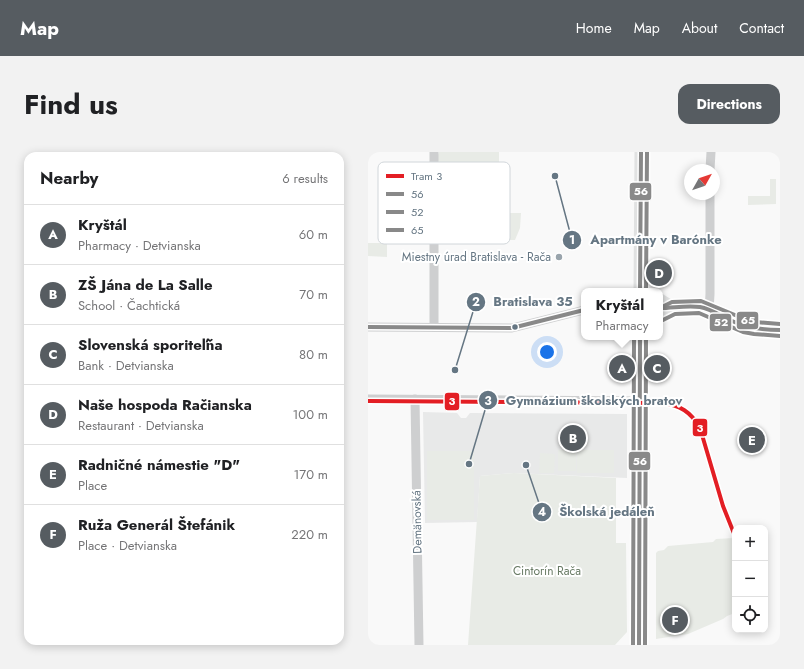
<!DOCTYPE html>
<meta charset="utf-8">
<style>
:root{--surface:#fff;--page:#f2f2f2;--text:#202124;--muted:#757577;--line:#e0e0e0;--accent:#565c61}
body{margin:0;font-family:Jost,sans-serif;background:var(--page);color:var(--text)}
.controls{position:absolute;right:12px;bottom:12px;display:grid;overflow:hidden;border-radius:8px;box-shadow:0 2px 10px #0003}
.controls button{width:36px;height:36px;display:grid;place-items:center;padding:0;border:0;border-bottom:1px solid var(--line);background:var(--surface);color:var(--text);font:20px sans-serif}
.compass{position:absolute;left:316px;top:12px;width:36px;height:36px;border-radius:50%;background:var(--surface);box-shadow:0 2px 10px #0003;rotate:50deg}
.you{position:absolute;left:179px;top:200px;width:14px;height:14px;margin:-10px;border:3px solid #fff;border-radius:50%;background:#1a73e8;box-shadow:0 0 0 6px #1a73e833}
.badge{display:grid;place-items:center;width:26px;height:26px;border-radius:50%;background:var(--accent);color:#fff;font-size:13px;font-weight:700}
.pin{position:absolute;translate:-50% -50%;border:2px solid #fff;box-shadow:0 1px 4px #0006}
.popup{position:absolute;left:213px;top:136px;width:82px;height:52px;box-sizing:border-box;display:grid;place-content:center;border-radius:8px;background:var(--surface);filter:drop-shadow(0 1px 3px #0005);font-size:13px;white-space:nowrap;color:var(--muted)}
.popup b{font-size:15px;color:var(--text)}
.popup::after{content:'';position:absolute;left:50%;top:100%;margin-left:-8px;border:8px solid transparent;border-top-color:var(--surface)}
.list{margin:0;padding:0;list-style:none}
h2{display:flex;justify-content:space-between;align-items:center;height:52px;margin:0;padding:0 16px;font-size:17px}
h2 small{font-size:13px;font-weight:400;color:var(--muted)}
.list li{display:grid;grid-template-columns:26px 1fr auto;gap:12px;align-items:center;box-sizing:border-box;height:60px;padding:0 16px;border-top:1px solid var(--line)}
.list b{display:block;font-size:15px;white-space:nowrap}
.list p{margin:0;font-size:13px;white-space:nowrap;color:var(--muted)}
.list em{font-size:13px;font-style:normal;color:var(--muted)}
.icon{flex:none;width:22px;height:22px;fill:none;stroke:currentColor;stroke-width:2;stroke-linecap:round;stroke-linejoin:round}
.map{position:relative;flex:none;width:412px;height:493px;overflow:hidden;border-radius:12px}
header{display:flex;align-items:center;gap:24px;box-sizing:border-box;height:56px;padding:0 20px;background:var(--accent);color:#fff}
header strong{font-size:19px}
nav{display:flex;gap:22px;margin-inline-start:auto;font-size:14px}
.intro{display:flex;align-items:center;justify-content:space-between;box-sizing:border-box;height:96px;padding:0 24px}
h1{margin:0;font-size:28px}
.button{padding:10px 18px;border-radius:12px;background:var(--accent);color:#fff;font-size:14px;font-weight:700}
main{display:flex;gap:24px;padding:0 24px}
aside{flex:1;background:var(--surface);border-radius:12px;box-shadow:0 2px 10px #0003}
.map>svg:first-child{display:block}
.built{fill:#e8e9e9}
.green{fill:#e8ebe6}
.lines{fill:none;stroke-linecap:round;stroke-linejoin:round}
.street{stroke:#cecfd0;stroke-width:9}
.secondary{stroke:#e1e2e2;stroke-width:13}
.bus-1-casing{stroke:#fff;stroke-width:7}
.bus-2-casing{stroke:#fff;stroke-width:7}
.bus-3-casing{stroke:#fff;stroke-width:7}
.bus-1{stroke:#898989;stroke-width:4}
.bus-2{stroke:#898989;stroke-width:4}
.bus-3{stroke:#898989;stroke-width:4}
.tram-1-casing{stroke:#fff;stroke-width:7}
.tram-1{stroke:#e31e24;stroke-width:4}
.poi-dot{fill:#99a4ac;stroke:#fff;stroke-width:1.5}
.bus-dot{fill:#657683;stroke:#fff;stroke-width:1.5}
.labels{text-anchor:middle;stroke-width:4;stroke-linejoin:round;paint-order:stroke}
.poi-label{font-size:12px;fill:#657683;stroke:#fff;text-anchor:end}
.street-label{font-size:12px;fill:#657683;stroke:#fff}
.park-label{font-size:12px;fill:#687a64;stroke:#fff}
.key{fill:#fff;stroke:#d1d6da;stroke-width:1}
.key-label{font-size:11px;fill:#657683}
.leader{fill:none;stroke:#657683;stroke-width:1.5}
.callout-dot{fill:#657683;stroke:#fff;stroke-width:1.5}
.mark-label{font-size:12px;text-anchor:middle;font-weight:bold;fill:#fff}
.callout-label{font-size:13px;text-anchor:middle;font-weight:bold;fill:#657683;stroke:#fff;stroke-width:4;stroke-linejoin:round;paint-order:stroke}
.line-badge{stroke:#fff;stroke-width:1.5}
.badge-label{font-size:11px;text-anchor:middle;font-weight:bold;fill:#fff}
</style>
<header>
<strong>Map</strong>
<nav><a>Home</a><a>Map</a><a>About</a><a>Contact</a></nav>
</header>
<div class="intro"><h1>Find us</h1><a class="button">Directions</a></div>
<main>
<aside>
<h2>Nearby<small>6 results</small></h2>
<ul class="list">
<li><span class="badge">A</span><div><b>Kryštál</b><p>Pharmacy · Detvianska</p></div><em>60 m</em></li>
<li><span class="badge">B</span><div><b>ZŠ Jána de La Salle</b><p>School · Čachtická</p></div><em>70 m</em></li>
<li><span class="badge">C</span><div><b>Slovenská sporiteľňa</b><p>Bank · Detvianska</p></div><em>80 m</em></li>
<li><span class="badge">D</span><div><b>Naše hospoda Račianska</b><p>Restaurant · Detvianska</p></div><em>100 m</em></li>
<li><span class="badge">E</span><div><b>Radničné námestie &quot;D&quot;</b><p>Place</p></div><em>170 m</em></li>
<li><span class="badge">F</span><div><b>Ruža Generál Štefánik</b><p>Place · Detvianska</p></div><em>220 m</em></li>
</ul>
</aside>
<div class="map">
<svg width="412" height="493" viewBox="0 0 412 493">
<rect width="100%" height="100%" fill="#f9f9f9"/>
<polygon class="built" points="55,260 89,261 93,266 98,266 102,261 259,262 259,326 146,321 112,324 109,370 57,371"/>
<g class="green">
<polygon points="71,0 131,0 131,61 153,61 152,76 147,88 141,88 137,91 129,91 128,85 95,85 76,63 76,17 70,16 70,3"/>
<polygon points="402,27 408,27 408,52 380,53 380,44 402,44"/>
<polygon points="0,91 19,91 19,105 0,104"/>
<rect x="190" y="298" width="18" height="21"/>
<rect x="209" y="298" width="37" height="23"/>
<rect x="59" y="299" width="47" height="69"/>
<polygon points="172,301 187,302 186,321 171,321"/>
<polygon points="146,321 248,326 248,391 258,391 259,480 247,493 100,493 112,324"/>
<polygon points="366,386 367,388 367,461 359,464 355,467 320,482 288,487 288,401 290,399 296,398 300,394 345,390 348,387"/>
</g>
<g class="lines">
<g class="street">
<polyline points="342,18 343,0"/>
<path d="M299 156C310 156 324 153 334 156 346 159 357 166 369 171 383 176 397 178 412 178"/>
<polyline points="341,159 342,142 342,42"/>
<polyline points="0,175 144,176 216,158"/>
<polyline points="66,175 66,0"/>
<polyline points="0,247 271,249"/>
<polyline points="47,247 51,493"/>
</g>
<g class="secondary">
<polyline points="272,139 273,0"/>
<polyline points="292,148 305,156 292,163"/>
<polyline points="271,493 272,185"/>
</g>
<g class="bus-1-casing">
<g id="bus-1">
<polyline points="272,139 273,0"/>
<path d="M292 156C305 156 319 153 332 155 343 157 353 164 364 169 379 176 395 178 412 178"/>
<polyline points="0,175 144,176 216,158"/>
<polyline points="271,493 272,185"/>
</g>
</g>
<g class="bus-2-casing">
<g id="bus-2">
<polyline points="278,139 279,0"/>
<polyline points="295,168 307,162 331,161 375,180 386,182 412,184"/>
<polyline points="277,493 278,185"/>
</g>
</g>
<g class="bus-3-casing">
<g id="bus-3">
<polyline points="292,156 304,150 333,149 379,168 387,170 412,172"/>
<polyline points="265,493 266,185"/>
</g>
</g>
<use href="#bus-1" class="bus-1"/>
<use href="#bus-2" class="bus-2"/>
<use href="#bus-3" class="bus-3"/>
<g class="tram-1-casing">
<path id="tram-1" d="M0 249 294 251C312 253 323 260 332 276L355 354 367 384"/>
</g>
<use href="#tram-1" class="tram-1"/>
</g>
<circle class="poi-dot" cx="191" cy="105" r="4"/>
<circle class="bus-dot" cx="147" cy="175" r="3.5"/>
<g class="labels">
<g class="poi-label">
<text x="183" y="109">Miestny úrad Bratislava - Rača</text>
</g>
<g class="street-label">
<text transform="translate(49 370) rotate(-91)" y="4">Demänovská</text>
</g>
<g class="park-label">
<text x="179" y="423">Cintorín Rača</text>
</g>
</g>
<rect x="10" y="10" width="132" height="82" rx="6" class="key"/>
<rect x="18" y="22" width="18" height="4" fill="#e31e24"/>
<rect x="18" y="40" width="18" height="4" fill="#898989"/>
<rect x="18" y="58" width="18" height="4" fill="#898989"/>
<rect x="18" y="76" width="18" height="4" fill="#898989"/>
<g class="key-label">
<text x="43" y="28">Tram 3</text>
<text x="43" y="46">56</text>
<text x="43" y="64">52</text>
<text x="43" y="82">65</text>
</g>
<path class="leader" d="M187 24L204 88M87 218L108 150M101 312L120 248M158 313L174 360"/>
<g class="callout-dot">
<circle cx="187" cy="24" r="4"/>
<circle cx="87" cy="218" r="4"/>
<circle cx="101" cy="312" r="4"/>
<circle cx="158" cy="313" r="4"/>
<circle cx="204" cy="88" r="10"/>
<circle cx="108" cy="150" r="10"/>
<circle cx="120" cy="248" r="10"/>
<circle cx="174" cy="360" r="10"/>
</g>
<g class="mark-label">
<text x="204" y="92">1</text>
<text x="108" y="154">2</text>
<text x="120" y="253">3</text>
<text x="174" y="364">4</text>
</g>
<g class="callout-label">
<text x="288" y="92">Apartmány v Barónke</text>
<text x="165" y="154">Bratislava 35</text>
<text x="226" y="253">Gymnázium školských bratov</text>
<text x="239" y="364">Školská jedáleň</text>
</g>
<g class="line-badge">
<rect x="261" y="30" width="23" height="19" rx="4" fill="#898989"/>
<rect x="368" y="159" width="23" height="19" rx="4" fill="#898989"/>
<rect x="341" y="161" width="23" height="19" rx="4" fill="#898989"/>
<rect x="76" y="240" width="16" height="19" rx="4" fill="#e31e24"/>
<rect x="324" y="266" width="16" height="19" rx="4" fill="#e31e24"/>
<rect x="260" y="299" width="23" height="20" rx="4" fill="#898989"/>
</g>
<g class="badge-label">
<text x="273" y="43">56</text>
<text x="380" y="172">65</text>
<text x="353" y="174">52</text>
<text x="84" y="253">3</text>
<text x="332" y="280">3</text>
<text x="272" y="313">56</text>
</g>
</svg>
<div class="controls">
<button>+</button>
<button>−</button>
<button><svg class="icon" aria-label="locate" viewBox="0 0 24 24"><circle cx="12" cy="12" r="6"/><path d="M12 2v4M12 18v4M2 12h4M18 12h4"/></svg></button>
</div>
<svg class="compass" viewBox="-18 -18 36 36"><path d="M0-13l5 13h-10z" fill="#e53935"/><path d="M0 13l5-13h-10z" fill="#757577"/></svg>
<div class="you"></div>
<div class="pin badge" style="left:254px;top:216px">A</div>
<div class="popup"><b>Kryštál</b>Pharmacy</div>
<div class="pin badge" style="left:205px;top:286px">B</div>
<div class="pin badge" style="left:289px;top:216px">C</div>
<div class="pin badge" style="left:291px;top:121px">D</div>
<div class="pin badge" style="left:384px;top:288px">E</div>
<div class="pin badge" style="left:307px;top:468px">F</div>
</div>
</main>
